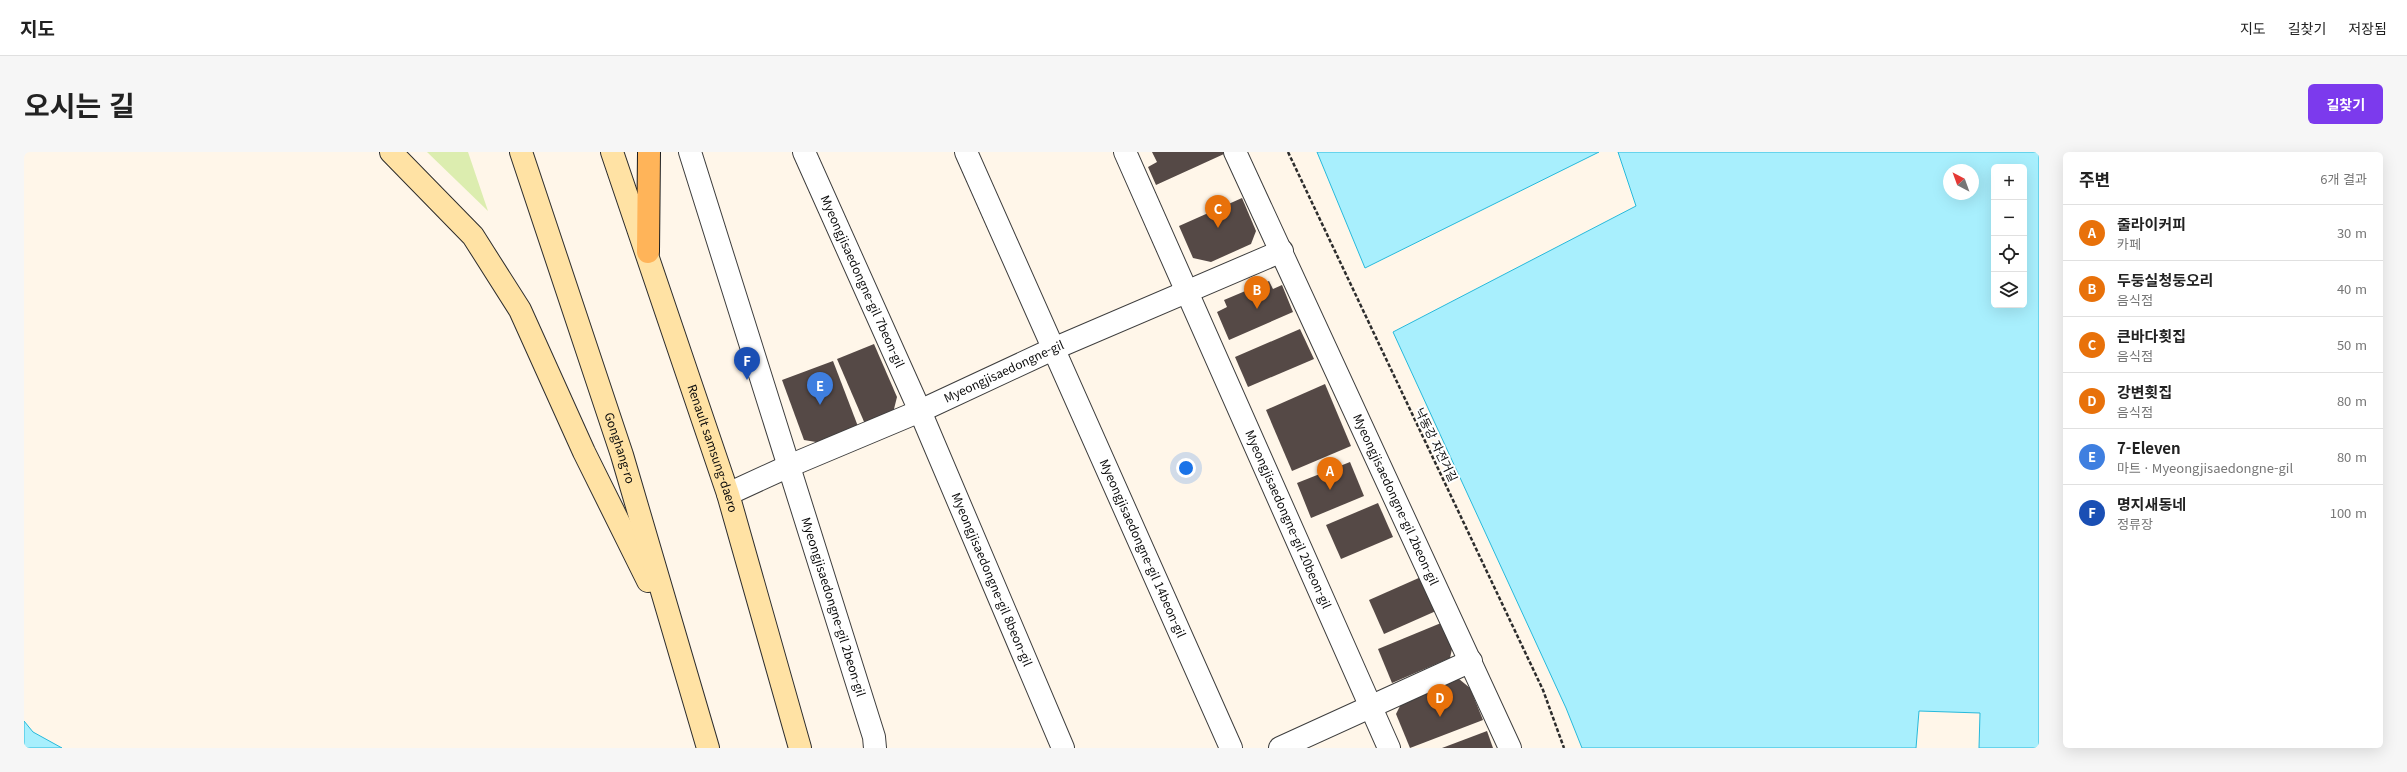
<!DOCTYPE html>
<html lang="ko">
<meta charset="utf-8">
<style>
:root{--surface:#fff;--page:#f6f6f6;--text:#222;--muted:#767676;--line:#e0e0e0;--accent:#7c3aed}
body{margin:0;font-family:Georgia,"Noto Sans KR",serif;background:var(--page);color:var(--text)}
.controls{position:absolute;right:12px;top:12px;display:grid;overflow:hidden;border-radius:6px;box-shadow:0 4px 16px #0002}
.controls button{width:36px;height:36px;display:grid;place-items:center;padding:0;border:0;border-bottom:1px solid var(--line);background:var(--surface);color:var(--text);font:20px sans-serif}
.compass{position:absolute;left:1919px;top:12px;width:36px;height:36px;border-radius:50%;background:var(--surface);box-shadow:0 4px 16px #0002;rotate:319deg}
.you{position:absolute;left:1162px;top:316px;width:14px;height:14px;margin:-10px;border:3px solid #fff;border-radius:50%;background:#1a73e8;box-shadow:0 0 0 6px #1a73e833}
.badge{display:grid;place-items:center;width:26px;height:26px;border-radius:50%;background:var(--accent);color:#fff;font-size:13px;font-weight:700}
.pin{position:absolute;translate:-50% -33px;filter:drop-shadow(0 1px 2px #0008)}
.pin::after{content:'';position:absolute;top:21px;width:14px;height:12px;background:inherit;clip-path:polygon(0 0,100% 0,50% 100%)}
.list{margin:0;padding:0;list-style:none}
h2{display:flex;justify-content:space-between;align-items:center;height:52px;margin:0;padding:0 16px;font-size:17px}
h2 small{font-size:13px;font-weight:400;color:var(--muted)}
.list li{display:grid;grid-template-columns:26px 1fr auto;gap:12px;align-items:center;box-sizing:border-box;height:56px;padding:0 16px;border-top:1px solid var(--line)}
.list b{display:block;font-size:15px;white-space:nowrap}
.list p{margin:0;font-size:13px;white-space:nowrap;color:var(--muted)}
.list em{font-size:13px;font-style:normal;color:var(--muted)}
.icon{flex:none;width:22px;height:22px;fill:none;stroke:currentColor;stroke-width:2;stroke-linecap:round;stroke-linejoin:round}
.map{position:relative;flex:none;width:2015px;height:596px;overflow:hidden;border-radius:6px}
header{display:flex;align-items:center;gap:24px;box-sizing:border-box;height:56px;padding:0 20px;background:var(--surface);border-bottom:1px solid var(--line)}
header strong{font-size:19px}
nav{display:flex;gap:22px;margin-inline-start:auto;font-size:14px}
.intro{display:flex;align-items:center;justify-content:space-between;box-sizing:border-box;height:96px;padding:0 24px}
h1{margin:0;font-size:28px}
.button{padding:10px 18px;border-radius:6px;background:var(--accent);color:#fff;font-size:14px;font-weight:700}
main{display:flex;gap:24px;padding:0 24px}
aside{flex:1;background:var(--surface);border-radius:6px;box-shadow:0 4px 16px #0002}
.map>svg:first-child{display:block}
.green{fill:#dcedaf}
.water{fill:#a8effd;stroke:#27b9db;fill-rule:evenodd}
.building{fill:#554946}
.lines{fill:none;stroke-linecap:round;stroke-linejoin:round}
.street-casing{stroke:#3e3e3e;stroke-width:24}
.secondary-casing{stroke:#2d2d2d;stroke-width:24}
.primary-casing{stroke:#1c1c1c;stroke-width:24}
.path{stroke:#2d2d2d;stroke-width:2.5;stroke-dasharray:4 2;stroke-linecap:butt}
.street{stroke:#fff;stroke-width:22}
.secondary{stroke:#ffe2a4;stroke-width:22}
.primary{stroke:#ffb459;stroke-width:22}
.labels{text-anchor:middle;stroke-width:4;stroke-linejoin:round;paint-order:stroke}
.street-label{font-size:12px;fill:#0b0b0b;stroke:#fff}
</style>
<header>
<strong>지도</strong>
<nav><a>지도</a><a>길찾기</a><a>저장됨</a></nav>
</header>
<div class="intro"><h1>오시는 길</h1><a class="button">길찾기</a></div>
<main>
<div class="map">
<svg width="2015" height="596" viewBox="0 0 2015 596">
<rect width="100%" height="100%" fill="#fff6e9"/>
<polygon class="green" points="403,0 444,0 464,59"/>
<g class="water">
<polygon points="1293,0 1575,0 1341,116"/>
<path d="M1594 0H2015V596H1955L1956 561 1895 559 1892 596H1558L1542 556 1369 180 1612 54ZM1970 15H2000V153H1970ZM1925 18H1949V42H1925Z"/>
<polygon points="0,569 9,580 38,596 0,596"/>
</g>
<g class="building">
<polygon points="1128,0 1199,0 1200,2 1132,33 1124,15 1133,10"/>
<polygon points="1218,46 1232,79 1227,92 1187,110 1169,106 1155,74"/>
<polygon points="1245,129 1249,137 1258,133 1269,160 1205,188 1193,160 1203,155 1200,148"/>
<polygon points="1276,177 1290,207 1224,235 1211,205"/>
<polygon points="850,192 873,245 869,261 841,272 813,207"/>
<polygon points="809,209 835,277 798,291 780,288 758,228"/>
<polygon points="1301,232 1327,294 1268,319 1242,258"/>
<polygon points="1326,310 1340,344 1287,366 1273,331"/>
<polygon points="1354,351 1369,385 1317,407 1302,373"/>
<polygon points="1397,425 1412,459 1360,482 1345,448"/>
<polygon points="1417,471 1428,497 1426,506 1368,531 1354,497"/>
<polygon points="1435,527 1446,536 1459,568 1386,596 1372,562 1378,550"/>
<polygon points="1463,579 1469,596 1418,596"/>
</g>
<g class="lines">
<g class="street-casing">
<g id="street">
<path id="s1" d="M666 0 850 585 851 596"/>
<path id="s2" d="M780 0 896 259 1039 596"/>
<path id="s3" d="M942 0 1207 596"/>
<path id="s4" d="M1101 0 1365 596"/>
<path id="s5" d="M1211 0 1486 596"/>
<path id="s6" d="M704 342 765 314 896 259 1029 197 1258 99"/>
<polyline points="1256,596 1447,509"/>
</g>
</g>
<g class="secondary-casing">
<g id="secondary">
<polyline points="367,0 449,84 496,158 560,300 624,429"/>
<path id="s7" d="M497 0 598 303 684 596"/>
<path id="s8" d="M588 0 704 342 776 596"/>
</g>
</g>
<g class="primary-casing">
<polyline id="primary" points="624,100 625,0"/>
</g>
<polyline class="path" points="1264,0 1519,538 1540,596"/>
<use href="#street" class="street"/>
<use href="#secondary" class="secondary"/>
<use href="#primary" class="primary"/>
</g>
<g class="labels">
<g class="street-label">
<text dy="4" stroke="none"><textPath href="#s2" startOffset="142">Myeongjisaedongne-gil 7beon-gil</textPath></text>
<text dy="4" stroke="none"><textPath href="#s6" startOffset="302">Myeongjisaedongne-gil</textPath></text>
<text transform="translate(1412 293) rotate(64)" y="4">낙동강 자전거길</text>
<text dy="4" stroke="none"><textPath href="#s8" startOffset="313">Renault samsung-daero</textPath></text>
<text dy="4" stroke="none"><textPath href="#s7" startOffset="312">Gonghang-ro</textPath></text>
<text dy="4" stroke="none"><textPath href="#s5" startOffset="383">Myeongjisaedongne-gil 2beon-gil</textPath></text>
<text dy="4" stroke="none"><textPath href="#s4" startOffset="402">Myeongjisaedongne-gil 20beon-gil</textPath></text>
<text dy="4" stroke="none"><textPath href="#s3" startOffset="434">Myeongjisaedongne-gil 14beon-gil</textPath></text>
<text dy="4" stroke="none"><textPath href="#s2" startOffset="467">Myeongjisaedongne-gil 8beon-gil</textPath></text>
<text dy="4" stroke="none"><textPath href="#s1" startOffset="477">Myeongjisaedongne-gil 2beon-gil</textPath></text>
</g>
</g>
</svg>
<div class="controls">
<button>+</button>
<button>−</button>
<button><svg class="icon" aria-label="locate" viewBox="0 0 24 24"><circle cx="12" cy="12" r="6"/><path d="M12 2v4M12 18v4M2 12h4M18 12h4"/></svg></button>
<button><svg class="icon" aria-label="layers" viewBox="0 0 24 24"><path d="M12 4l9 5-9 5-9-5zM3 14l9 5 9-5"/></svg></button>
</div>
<svg class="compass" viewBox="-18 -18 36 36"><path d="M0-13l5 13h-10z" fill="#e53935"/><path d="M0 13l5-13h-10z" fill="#767676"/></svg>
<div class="you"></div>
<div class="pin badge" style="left:1306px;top:338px;background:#e8710a">A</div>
<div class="pin badge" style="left:1233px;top:157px;background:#e8710a">B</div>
<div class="pin badge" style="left:1194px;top:76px;background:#e8710a">C</div>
<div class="pin badge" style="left:1416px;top:565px;background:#e8710a">D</div>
<div class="pin badge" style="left:796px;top:253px;background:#3f7fe0">E</div>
<div class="pin badge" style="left:723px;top:228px;background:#1a4fb4">F</div>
</div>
<aside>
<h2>주변<small>6개 결과</small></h2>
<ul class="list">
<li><span class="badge" style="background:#e8710a">A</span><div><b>줄라이커피</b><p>카페</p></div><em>30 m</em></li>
<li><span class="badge" style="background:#e8710a">B</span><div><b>두둥실청둥오리</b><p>음식점</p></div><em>40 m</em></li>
<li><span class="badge" style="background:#e8710a">C</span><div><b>큰바다횟집</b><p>음식점</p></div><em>50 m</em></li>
<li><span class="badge" style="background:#e8710a">D</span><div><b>강변횟집</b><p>음식점</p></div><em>80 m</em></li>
<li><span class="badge" style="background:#3f7fe0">E</span><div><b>7-Eleven</b><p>마트 · Myeongjisaedongne-gil</p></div><em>80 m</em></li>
<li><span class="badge" style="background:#1a4fb4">F</span><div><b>명지새동네</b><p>정류장</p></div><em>100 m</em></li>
</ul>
</aside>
</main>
